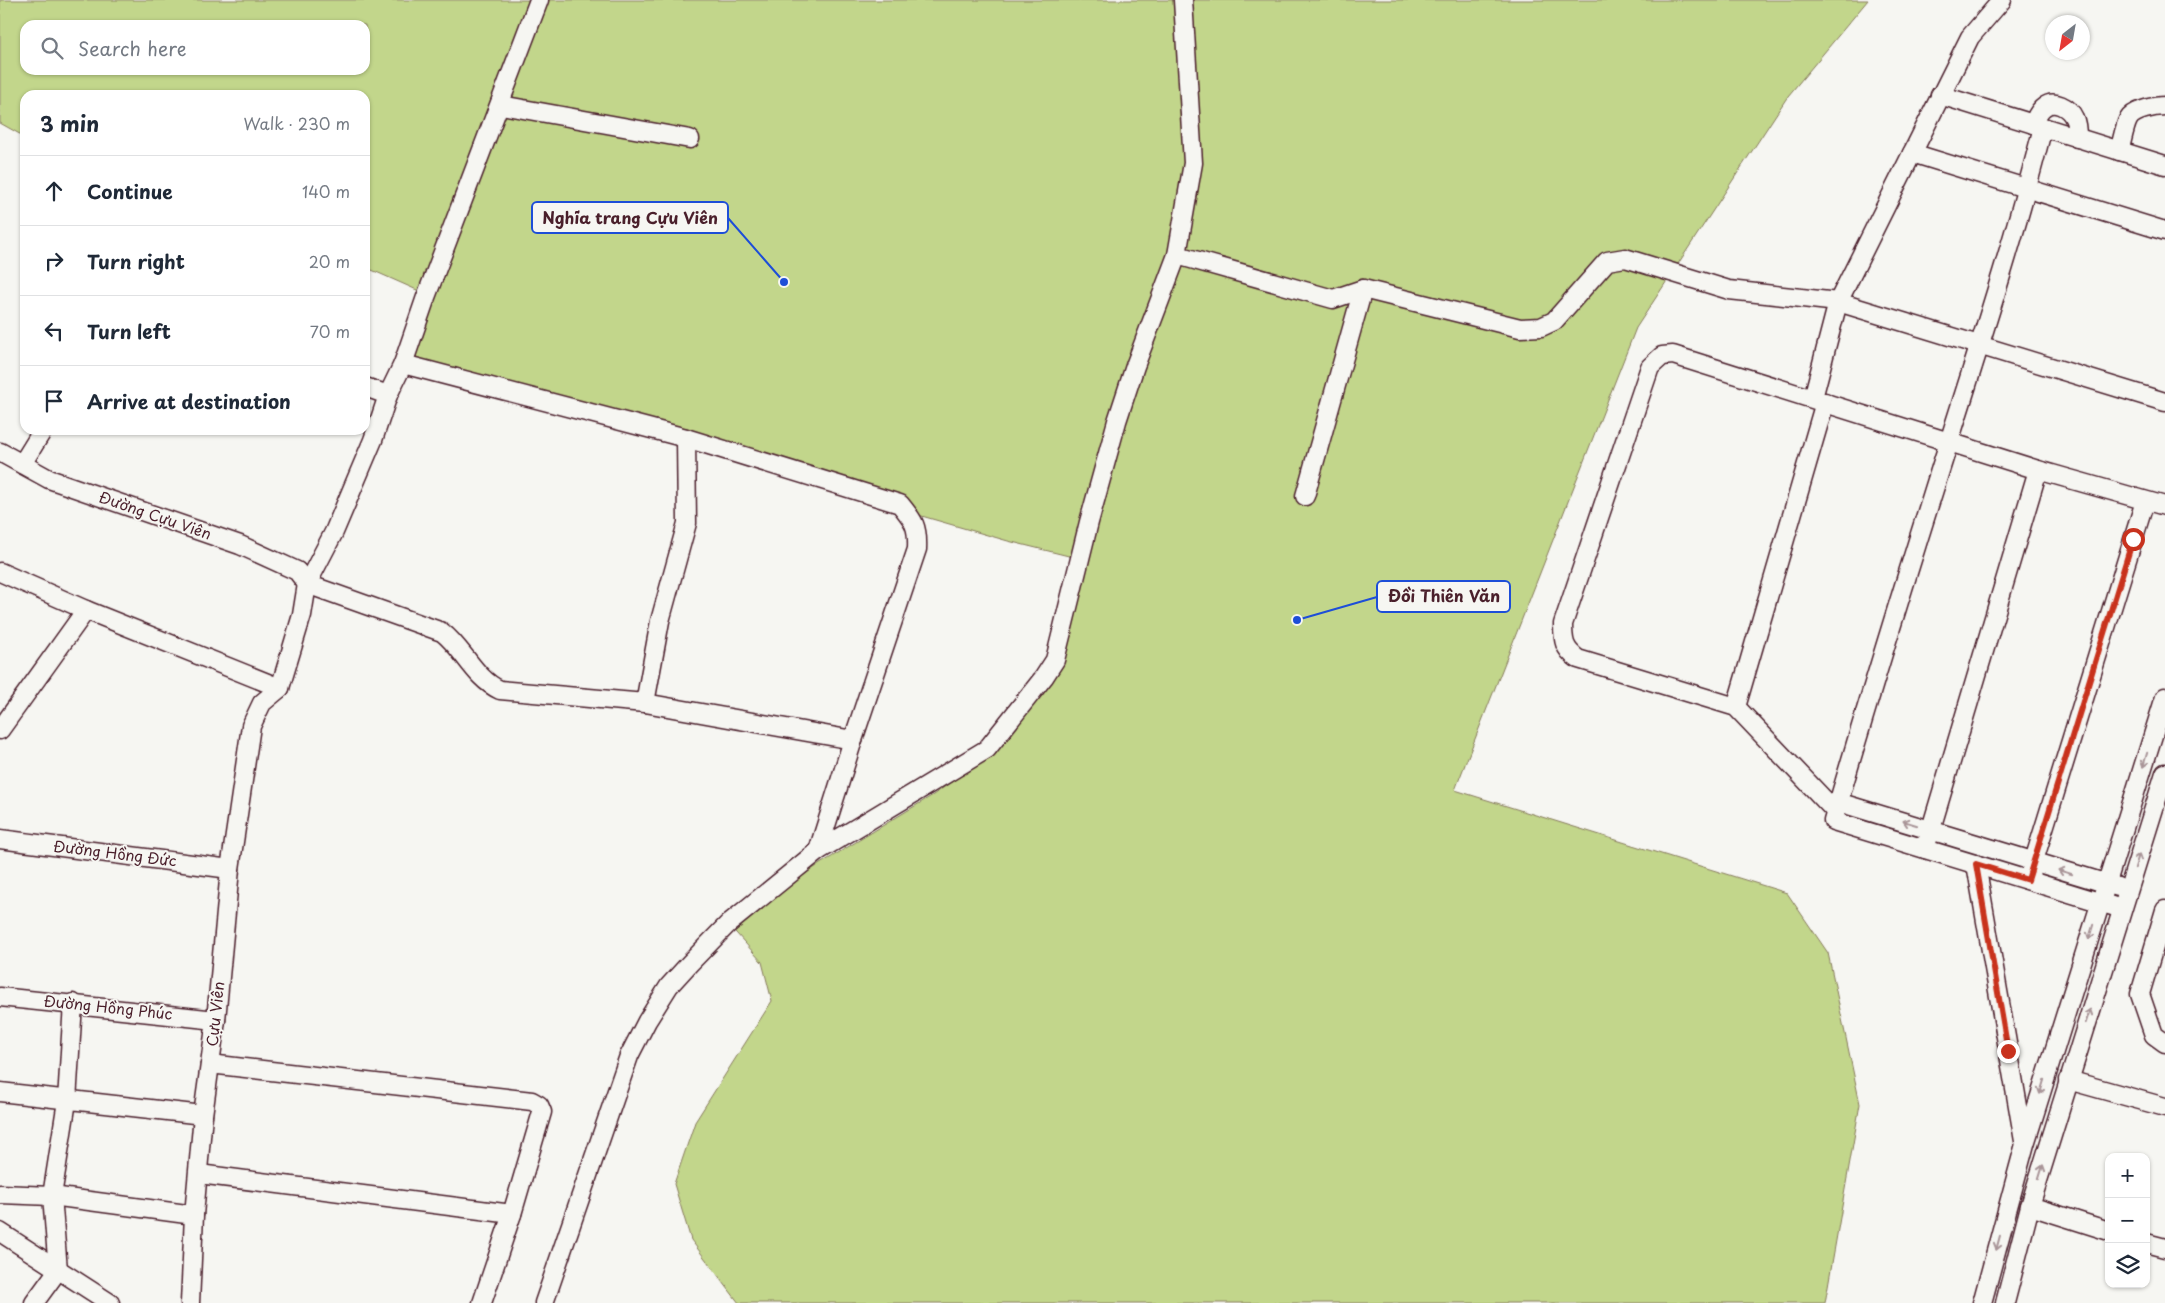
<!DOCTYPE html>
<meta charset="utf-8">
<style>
:root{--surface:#fff;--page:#f6f6f7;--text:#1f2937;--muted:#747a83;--line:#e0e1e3}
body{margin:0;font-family:"Playpen Sans",sans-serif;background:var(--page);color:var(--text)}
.controls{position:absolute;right:15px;bottom:15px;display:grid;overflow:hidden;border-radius:10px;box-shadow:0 1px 4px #0004}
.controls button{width:45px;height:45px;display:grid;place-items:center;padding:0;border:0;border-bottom:1px solid var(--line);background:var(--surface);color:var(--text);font:25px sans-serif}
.compass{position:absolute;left:2045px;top:15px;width:45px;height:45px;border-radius:50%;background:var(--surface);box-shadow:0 1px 4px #0004;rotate:211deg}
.stop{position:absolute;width:15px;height:15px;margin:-11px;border:4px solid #c8321e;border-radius:50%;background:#fff}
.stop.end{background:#c8321e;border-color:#fff;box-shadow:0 1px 5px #0008}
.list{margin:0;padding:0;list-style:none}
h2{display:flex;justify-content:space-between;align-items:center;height:65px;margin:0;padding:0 20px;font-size:21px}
h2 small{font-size:16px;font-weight:400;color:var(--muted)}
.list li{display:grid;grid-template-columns:32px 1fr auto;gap:15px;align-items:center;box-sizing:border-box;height:70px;padding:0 20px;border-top:1px solid var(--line)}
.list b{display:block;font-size:19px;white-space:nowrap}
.list em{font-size:16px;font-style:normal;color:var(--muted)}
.icon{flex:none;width:28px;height:28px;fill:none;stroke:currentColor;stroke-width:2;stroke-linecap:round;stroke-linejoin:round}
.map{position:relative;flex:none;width:2165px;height:1303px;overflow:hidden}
.search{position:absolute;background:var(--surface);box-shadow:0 1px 4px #0004;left:20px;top:20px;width:350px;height:55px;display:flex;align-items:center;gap:12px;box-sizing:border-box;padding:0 18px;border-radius:15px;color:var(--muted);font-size:19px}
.panel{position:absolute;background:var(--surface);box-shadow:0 1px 4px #0004;left:20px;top:90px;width:350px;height:345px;border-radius:15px}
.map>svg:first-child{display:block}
.green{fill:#c2d68b;stroke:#867a5b;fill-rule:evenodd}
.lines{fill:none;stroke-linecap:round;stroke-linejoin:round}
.minor-casing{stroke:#4a1f2b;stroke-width:21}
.minor{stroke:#f6f6f2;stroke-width:18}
.oneway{stroke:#a99598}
.route{stroke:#c8321e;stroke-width:6}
.labels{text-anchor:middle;stroke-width:4;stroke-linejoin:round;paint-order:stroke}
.street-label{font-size:15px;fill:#4a1f2b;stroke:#f6f6f2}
.leader{fill:none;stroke:#1d4ed8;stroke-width:2}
.callout-dot{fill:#1d4ed8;stroke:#f6f6f2;stroke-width:2}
.callout{fill:#f6f6f2;stroke:#1d4ed8;stroke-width:2}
.callout-label{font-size:16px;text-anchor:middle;font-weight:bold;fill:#4a1f2b}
</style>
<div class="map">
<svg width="2165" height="1303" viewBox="0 0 2165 1303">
<rect width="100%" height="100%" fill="#f6f6f2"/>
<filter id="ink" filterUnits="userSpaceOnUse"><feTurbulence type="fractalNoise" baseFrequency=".02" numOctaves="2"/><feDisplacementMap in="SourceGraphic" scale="10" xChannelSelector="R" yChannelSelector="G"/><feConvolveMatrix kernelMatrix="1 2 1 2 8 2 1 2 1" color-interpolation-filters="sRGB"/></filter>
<g filter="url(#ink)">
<path class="green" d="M0 0H1868L1788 96 1636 328 1455 790 1787 893 1828 953 1860 1104 1825 1303H739L691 1240 674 1184 695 1122 772 1001 762 962 728 924 820 864 933 795 995 751 1054 680 1089 561 1008 541 411 368 435 298 365 267V95H25V137L0 123ZM25 25H365V70H25Z"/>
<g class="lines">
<g class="minor-casing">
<g id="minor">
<polyline points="1940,95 2165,165"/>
<polyline points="501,105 690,139"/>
<path d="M2033 124C2036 118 2038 111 2044 107 2054 99 2069 107 2074 118 2077 124 2077 131 2077 138"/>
<path d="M2043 127C2016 233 1982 337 1949 442 1909 568 1870 694 1833 821L2122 909"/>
<path d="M2119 151C2122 142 2124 128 2128 120 2133 110 2155 106 2165 106"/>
<polyline points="1912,153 2165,231"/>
<polyline points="1177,255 1333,299 1363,289 1520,328 1541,327 1554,321 1607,261 1625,258 1729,290 1838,302 2165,402"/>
<path d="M403 364 686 438 900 504C914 521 918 526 917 549L853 740 818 851"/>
<polyline points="365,387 388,395"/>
<polyline points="1813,398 1838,302 1970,37 2002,0"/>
<polyline points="0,452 49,479 240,545 297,571 307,584"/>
<polyline points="22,464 43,430"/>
<polyline points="1305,496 1363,289"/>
<polyline points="0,572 86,610 280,688"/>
<path d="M307 584 442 632C464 649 474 678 500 690L645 703 853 740"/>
<polyline points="645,703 660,621 687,523 686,438"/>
<polyline points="1736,707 1825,402"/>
<polyline points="0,730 86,610"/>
<polyline points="1838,802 2118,887"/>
<path d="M1835 811 1736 707 1578 659C1564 649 1563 641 1563 624L1650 367 1662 356 1673 355 2038 470 2165 506"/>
<polyline points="0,839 230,869"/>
<polyline points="1925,849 2038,470"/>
<polyline points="1976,864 2024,1141"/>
<polyline points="2028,880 2145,501"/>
<polyline points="2165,910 2140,994 2154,1035 2165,1043"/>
<polyline points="0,997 216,1020"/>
<polyline points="210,1064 532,1101 539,1105 542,1112 512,1214 482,1303"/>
<polyline points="2068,1080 2165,1107"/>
<polyline points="0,1092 203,1115"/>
<polyline points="199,1174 512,1214"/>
<polyline points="0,1194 52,1196 194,1215"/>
<polyline points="2030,1206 2109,1231"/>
<polyline points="0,1232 110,1303"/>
<polyline points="2146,1243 2165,1248"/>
<polyline points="34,1303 58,1270 52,1196 67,1101 73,1003"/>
<polyline points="190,1303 194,1215 203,1115 216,1020 230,869 251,726 262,703 280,688 302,615 307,584 334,532 373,440 388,395 403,364 426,297 539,0"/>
<polyline points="544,1303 629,1056 647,1021 669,986 690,963 728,924 818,851 987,749 1044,677 1055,660 1089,522 1117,421 1135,366 1177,255 1193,163 1183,0"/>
<polyline points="1982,1303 2025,1144 2165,697"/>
<polyline points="2005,1303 2030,1206 2165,773"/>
</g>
</g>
<use href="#minor" class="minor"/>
</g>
<defs><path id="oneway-shaft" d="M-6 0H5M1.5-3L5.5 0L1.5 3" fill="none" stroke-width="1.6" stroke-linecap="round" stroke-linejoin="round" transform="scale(1.25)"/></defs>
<g class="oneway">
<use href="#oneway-shaft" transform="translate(2145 760) rotate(107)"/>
<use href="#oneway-shaft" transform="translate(1910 823) rotate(-163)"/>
<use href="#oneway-shaft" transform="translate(2137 861) rotate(-73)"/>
<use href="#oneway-shaft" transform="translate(2065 872) rotate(-163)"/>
<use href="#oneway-shaft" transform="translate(2091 932) rotate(107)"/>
<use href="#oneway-shaft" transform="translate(2088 1016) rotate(-72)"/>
<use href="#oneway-shaft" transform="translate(2042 1087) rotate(107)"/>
<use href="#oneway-shaft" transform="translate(2041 1172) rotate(-73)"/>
<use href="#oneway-shaft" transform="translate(1998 1243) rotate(105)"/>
</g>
</g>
<g class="lines" filter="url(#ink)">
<polyline class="route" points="2008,1051 1976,864 2028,880 2133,539"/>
</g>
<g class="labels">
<g class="street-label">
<text transform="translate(155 516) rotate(19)" y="5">Đường Cựu Viên</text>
<text transform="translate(115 854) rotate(7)" y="5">Đường Hồng Đức</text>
<text transform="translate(108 1008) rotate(6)" y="5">Đường Hồng Phúc</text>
<text transform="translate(216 1014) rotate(-84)" y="5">Cựu Viên</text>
</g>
</g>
<path class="leader" d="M784 282L728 218M1297 620L1377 597"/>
<g class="callout-dot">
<circle cx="784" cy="282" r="5"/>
<circle cx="1297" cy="620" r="5"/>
</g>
<g class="callout">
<rect x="532" y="202" width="196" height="31" rx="5"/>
<rect x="1377" y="581" width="133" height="31" rx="5"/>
</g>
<g class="callout-label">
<text x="630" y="224">Nghĩa trang Cựu Viên</text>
<text x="1444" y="602">Đồi Thiên Văn</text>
</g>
</svg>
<div class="controls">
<button>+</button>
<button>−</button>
<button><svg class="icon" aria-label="layers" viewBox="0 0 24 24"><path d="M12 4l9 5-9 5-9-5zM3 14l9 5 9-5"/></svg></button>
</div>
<svg class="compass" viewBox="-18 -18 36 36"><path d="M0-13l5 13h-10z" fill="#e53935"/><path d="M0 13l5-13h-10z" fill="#747a83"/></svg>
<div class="stop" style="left:2133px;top:539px"></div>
<div class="stop end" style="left:2008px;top:1051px"></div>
<div class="search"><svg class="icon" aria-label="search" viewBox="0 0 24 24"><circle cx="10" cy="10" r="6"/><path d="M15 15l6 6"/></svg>Search here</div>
<section class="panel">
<h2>3 min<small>Walk · 230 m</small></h2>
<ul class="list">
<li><svg class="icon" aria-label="ahead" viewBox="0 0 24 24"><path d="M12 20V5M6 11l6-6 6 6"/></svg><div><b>Continue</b></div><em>140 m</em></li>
<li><svg class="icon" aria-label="right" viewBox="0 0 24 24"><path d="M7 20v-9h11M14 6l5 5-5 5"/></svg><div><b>Turn right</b></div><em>20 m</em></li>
<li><svg class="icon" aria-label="left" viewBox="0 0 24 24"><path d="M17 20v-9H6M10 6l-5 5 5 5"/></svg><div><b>Turn left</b></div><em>70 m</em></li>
<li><svg class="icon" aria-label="arrive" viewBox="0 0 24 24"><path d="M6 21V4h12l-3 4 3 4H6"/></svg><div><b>Arrive at destination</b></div></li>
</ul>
</section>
</div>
